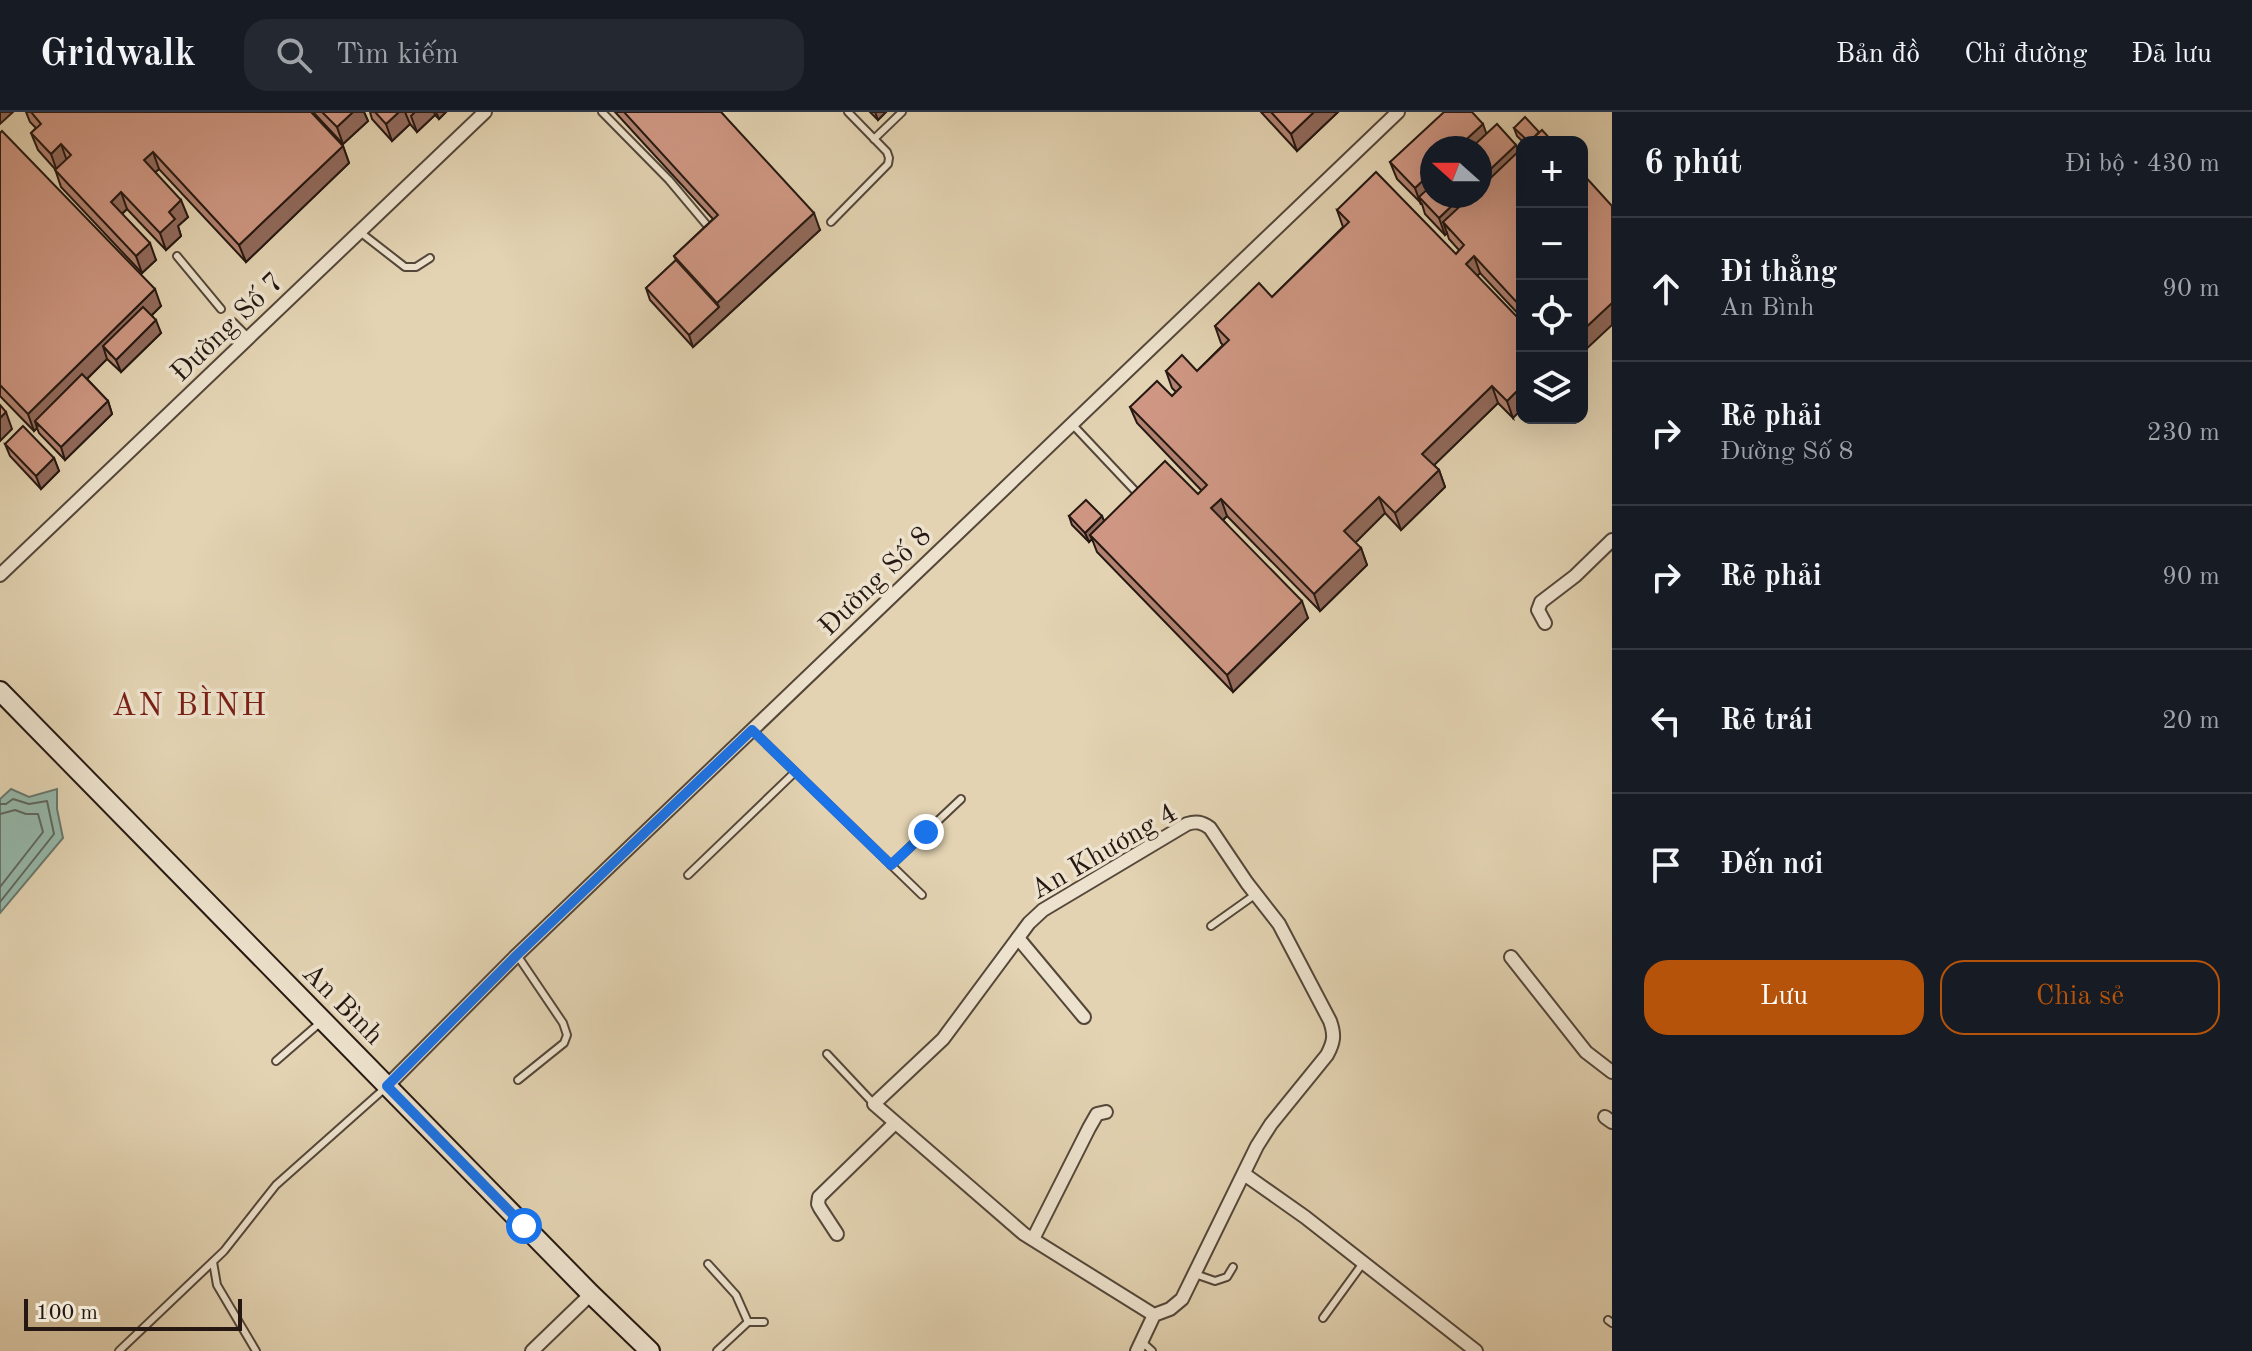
<!DOCTYPE html>
<html lang="vi">
<meta charset="utf-8">
<style>
:root{--surface:#171b24;--page:#242831;--text:#f1f3f6;--muted:#9ea1a6;--line:#363941;--accent:#b45309}
body{margin:0;font-family:"Old Standard TT",serif;background:var(--page);color:var(--text)}
.controls{position:absolute;right:24px;top:24px;display:grid;overflow:hidden;border-radius:16px;box-shadow:0 8px 32px #0002}
.controls button{width:72px;height:72px;display:grid;place-items:center;padding:0;border:0;border-bottom:2px solid var(--line);background:var(--surface);color:var(--text);font:40px sans-serif}
.compass{position:absolute;left:1420px;top:24px;width:72px;height:72px;border-radius:50%;background:var(--surface);box-shadow:0 8px 32px #0002;rotate:291deg}
.scale{position:absolute;left:24px;bottom:20px;width:218px;box-sizing:border-box;padding-left:8px;border:4px solid #251812;border-top:0;font-size:22px;line-height:28px;white-space:nowrap;color:#251812;-webkit-text-stroke:6px #ede2cd;paint-order:stroke}
.stop{position:absolute;width:24px;height:24px;margin:-18px;border:6px solid #1a73e8;border-radius:50%;background:#fff}
.stop.end{background:#1a73e8;border-color:#fff;box-shadow:0 2px 8px #0008}
.list{margin:0;padding:0;list-style:none}
h2{display:flex;justify-content:space-between;align-items:center;height:104px;margin:0;padding:0 32px;font-size:34px}
h2 small{font-size:26px;font-weight:400;color:var(--muted)}
.list li{display:grid;grid-template-columns:52px 1fr auto;gap:24px;align-items:center;box-sizing:border-box;height:144px;padding:0 32px;border-top:2px solid var(--line)}
.list b{display:block;font-size:30px;white-space:nowrap}
.list p{margin:0;font-size:26px;white-space:nowrap;color:var(--muted)}
.list em{font-size:26px;font-style:normal;color:var(--muted)}
.actions{display:flex;gap:16px;padding:24px 32px}
.actions a{flex:1;padding:18px 0;border:2px solid var(--accent);border-radius:24px;text-align:center;font-size:28px;color:var(--accent)}
.actions .main{background:var(--accent);color:#fff}
.icon{flex:none;width:44px;height:44px;fill:none;stroke:currentColor;stroke-width:2;stroke-linecap:round;stroke-linejoin:round}
.map{position:relative;flex:none;width:1612px;height:1239px;overflow:hidden}
header{display:flex;align-items:center;gap:48px;box-sizing:border-box;height:112px;padding:0 40px;background:var(--surface);border-bottom:2px solid var(--line)}
header strong{font-size:38px}
nav{display:flex;gap:44px;margin-inline-start:auto;font-size:28px}
.search{width:560px;height:72px;background:var(--page);display:flex;align-items:center;gap:20px;box-sizing:border-box;padding:0 28px;border-radius:24px;color:var(--muted);font-size:30px}
main{display:flex}
aside{flex:1;background:var(--surface)}
.map>svg:first-child{display:block}
.water{fill:#95b8aa;stroke:#68786d;stroke-width:2}
.lines{fill:none;stroke-linecap:round;stroke-linejoin:round}
.shore{stroke:#5d685e;stroke-width:2}
.lane-casing{stroke:#54473a;stroke-width:10}
.street-casing{stroke:#54473a;stroke-width:16}
.secondary-casing{stroke:#251812;stroke-width:22}
.lane{stroke:#ede2cd;stroke-width:6}
.street{stroke:#ede2cd;stroke-width:12}
.secondary{stroke:#ede2cd;stroke-width:18}
.wall{fill:#b28271;stroke:#251812;stroke-width:2}
.shaded-wall{fill:#916a5c;stroke:#251812;stroke-width:2}
.building{fill:#cf9783;stroke:#251812;stroke-width:2}
.route{stroke:#1a73e8;stroke-width:10}
.labels{text-anchor:middle;stroke-width:7;stroke-linejoin:round;paint-order:stroke}
.street-label{font-size:28px;fill:#251812;stroke:#ede2cd}
.quarter-label{font-size:32px;letter-spacing:2px;fill:#7a1f14;stroke:#ede2cd}
</style>
<header>
<strong>Gridwalk</strong>
<div class="search"><svg class="icon" aria-label="search" viewBox="0 0 24 24"><circle cx="10" cy="10" r="6"/><path d="M15 15l6 6"/></svg>Tìm kiếm</div>
<nav><a>Bản đồ</a><a>Chỉ đường</a><a>Đã lưu</a></nav>
</header>
<main>
<div class="map">
<svg width="1612" height="1239" viewBox="0 0 1612 1239">
<rect width="100%" height="100%" fill="#e3d3b2"/>
<filter id="stains"><feTurbulence type="fractalNoise" baseFrequency=".0025" numOctaves="4"/><feColorMatrix values="0 0 0 0 .2 0 0 0 0 .09 0 0 0 0 .02 0 0 0 .5 -.17"/></filter>
<radialGradient id="worn" r=".72"><stop offset=".6" stop-color="#630" stop-opacity="0"/><stop offset="1" stop-color="#630" stop-opacity=".3"/></radialGradient>
<polygon class="water" points="11,677 29,685 57,677 57,697 63,726 0,801 0,687"/>
<g class="lines">
<g class="shore">
<polyline points="0,692 6,692 13,687 29,692 47,689 54,722 0,790"/>
<polyline points="0,702 15,698 26,702 38,702 43,720 0,775"/>
</g>
<g class="lane-casing">
<g id="lane">
<polyline points="602,0 669,68 711,118"/>
<polyline points="874,27 902,0"/>
<polyline points="831,110 888,52 889,46 887,40 848,0"/>
<polyline points="360,120 405,155 416,155 430,146"/>
<polyline points="177,144 221,197"/>
<polyline points="233,210 249,226"/>
<polyline points="1072,312 1138,382"/>
<polyline points="752,618 922,783"/>
<polyline points="891,753 961,687"/>
<polyline points="688,763 795,660"/>
<polyline points="1211,814 1256,782"/>
<polyline points="517,843 563,911 567,923 564,931 518,968"/>
<polyline points="827,942 874,992"/>
<polyline points="276,949 322,909"/>
<polyline points="213,1150 217,1173 256,1239"/>
<polyline points="708,1152 736,1183 748,1210"/>
<polyline points="1195,1162 1215,1169 1227,1165 1233,1155"/>
<polyline points="1323,1206 1363,1151"/>
<polyline points="1608,1208 1612,1211"/>
<polyline points="1141,1229 1152,1239"/>
<polyline points="119,1239 224,1139 276,1073 384,977"/>
<polyline points="717,1239 748,1210 764,1210"/>
</g>
</g>
<g class="street-casing">
<g id="street">
<polyline points="0,463 485,0"/>
<polyline points="1545,511 1538,498 1541,490 1575,464 1612,428"/>
<polyline points="1018,826 1084,905"/>
<polyline points="1511,845 1586,940 1612,960"/>
<polyline points="387,974 517,843 1398,0"/>
<polyline points="1605,1005 1612,1010"/>
<polyline points="1244,1062 1305,1105 1476,1239"/>
<polyline points="837,1122 820,1096 818,1092 819,1085 895,1011"/>
<polyline points="1033,1127 1089,1016 1097,1002 1106,1000"/>
<polyline points="532,1239 591,1182"/>
<path d="M1137 1239 1154 1203 1170 1197 1182 1187 1257 1034 1271 1012 1327 943C1334 930 1335 923 1330 909L1279 812 1247 771 1210 716C1202 710 1196 709 1187 712L1043 798 1029 811 943 927 874 992 1024 1122 1154 1203"/>
</g>
</g>
<g class="secondary-casing">
<polyline id="secondary" points="0,579 591,1182 650,1239"/>
</g>
<use href="#lane" class="lane"/>
<use href="#street" class="street"/>
<use href="#secondary" class="secondary"/>
</g>
<g class="wall">
<polygon points="26,0 311,0 343,34 349,51 246,150 159,57 155,60 188,105 178,114 181,124 166,138 127,97 122,102 156,148 142,161 61,75 55,57 38,38 31,21 36,16 30,10"/>
<polygon points="313,0 364,0 368,9 343,32"/>
<polygon points="370,0 446,0 439,7 435,3 417,20 410,12 392,29 372,7"/>
<polygon points="615,0 721,0 820,118 693,235 650,188 646,176 676,148 674,144 713,107"/>
<polygon points="870,0 886,0 878,8"/>
<polygon points="1261,0 1338,0 1297,39"/>
<polygon points="1514,16 1539,20 1553,30 1523,30 1517,24"/>
<polygon points="0,21 161,194 152,203 161,221 121,260 107,247 87,267 108,289 112,302 65,348 39,321 37,316 34,319 0,284"/>
<polygon points="1486,22 1516,33 1519,39 1522,36 1522,206 1480,161 1477,164 1513,306 1498,291 1434,353 1439,358 1445,375 1401,418 1385,401 1355,431 1361,436 1367,453 1320,499 1227,404 1223,408 1308,506 1233,580 1097,440 1092,427 1089,430 1072,413 1069,404 1104,409 1198,382 1202,379 1137,311 1130,295 1172,284 1176,280 1172,276 1166,259 1197,259 1223,233 1221,231 1215,214 1272,185 1343,115 1337,98 1456,142 1459,138 1449,127 1447,121 1445,123 1425,102 1422,92 1397,67 1390,50"/>
<polygon points="5,332 54,346 59,359 41,377 10,344"/>
</g>
<g class="shaded-wall">
<polygon points="0,0 13,0 0,12"/>
<polygon points="353,0 364,0 368,9 343,32 337,15"/>
<polygon points="399,0 405,0 410,12 392,29 386,12"/>
<polygon points="415,0 434,0 435,3 417,20 411,4"/>
<polygon points="436,0 446,0 439,7"/>
<polygon points="875,0 886,0 878,8"/>
<polygon points="1314,0 1338,0 1297,39 1291,22"/>
<polygon points="1483,12 1489,29 1480,36 1457,36"/>
<polygon points="61,32 67,49 57,59 51,42"/>
<polygon points="1516,33 1522,50 1450,118 1443,110 1447,121 1445,123 1439,106 1462,84 1480,84 1480,67"/>
<polygon points="343,34 349,51 246,150 239,133"/>
<polygon points="153,40 159,57 150,65 144,48"/>
<polygon points="1432,60 1432,82 1419,85 1421,93 1415,76"/>
<polygon points="121,80 127,97 117,106 111,90"/>
<polygon points="181,88 188,105 178,114 181,124 166,138 160,121 169,100"/>
<polygon points="814,101 820,118 693,235 689,223 719,195 717,191"/>
<polygon points="150,131 156,148 142,161 136,144"/>
<polygon points="1474,144 1480,161 1472,169 1466,152"/>
<polygon points="155,177 161,194 111,243 103,234 107,247 39,314 35,309 37,316 34,319 28,302"/>
<polygon points="1612,191 1612,213 1582,241 1582,219"/>
<polygon points="156,208 161,221 121,260 116,248"/>
<polygon points="1492,274 1498,291 1428,359 1422,342"/>
<polygon points="1522,274 1522,297 1513,306 1507,289"/>
<polygon points="108,289 112,302 65,348 61,335"/>
<polygon points="6,300 12,317 0,329 0,306"/>
<polygon points="54,346 59,359 41,377 36,364"/>
<polygon points="1439,358 1445,375 1401,418 1395,401"/>
<polygon points="1379,385 1385,401 1350,436 1344,419"/>
<polygon points="1221,387 1227,404 1218,413 1211,396"/>
<polygon points="1102,404 1106,413 1090,423 1092,427 1089,430 1085,421"/>
<polygon points="1361,436 1367,453 1320,499 1314,482"/>
<polygon points="1302,489 1308,506 1233,580 1227,563"/>
</g>
<g class="building">
<polygon points="31,0 311,0 343,34 239,133 153,40 144,48 181,88 169,100 175,107 160,121 121,80 111,90 150,131 136,144 55,58 71,43 61,32 51,42 31,21 41,12"/>
<polygon points="322,0 353,0 337,15"/>
<polygon points="375,0 399,0 386,12"/>
<polygon points="624,0 721,0 814,101 717,191 674,144 718,103"/>
<polygon points="1271,0 1314,0 1291,22"/>
<polygon points="1444,0 1472,0 1483,12 1457,36 1432,36 1432,60 1415,76 1390,50"/>
<polygon points="1525,5 1539,20 1529,30 1514,16"/>
<polygon points="1497,12 1516,33 1480,67 1480,36 1471,36"/>
<polygon points="1542,18 1553,30 1529,30"/>
<polygon points="2,19 155,177 28,302 0,273 0,21"/>
<polygon points="1522,36 1522,196 1474,144 1466,152 1522,210 1522,274 1507,289 1492,274 1422,342 1439,358 1395,401 1379,385 1344,419 1361,436 1314,482 1221,387 1211,396 1302,489 1227,563 1090,423 1165,349 1198,382 1207,373 1130,295 1157,269 1172,284 1181,275 1166,259 1182,243 1197,259 1229,228 1215,214 1259,171 1272,185 1349,110 1337,98 1376,60 1456,142 1464,133 1443,110 1471,84 1480,84 1480,76"/>
<polygon points="1582,61 1612,94 1612,191 1582,219"/>
<polygon points="1432,73 1432,84 1462,84 1439,106 1419,85"/>
<polygon points="676,148 719,195 689,223 646,176"/>
<polygon points="143,195 156,208 116,248 103,234"/>
<polygon points="82,262 108,289 61,335 35,309"/>
<polygon points="0,293 6,300 0,306"/>
<polygon points="23,314 54,346 36,364 5,332"/>
<polygon points="1086,388 1102,404 1085,421 1069,404"/>
</g>
<g class="lines">
<polyline class="route" points="524,1114 387,974 517,843 752,618 891,753 926,720"/>
</g>
<g class="labels">
<g class="street-label">
<text transform="translate(226 214) rotate(-44)" y="10">Đường Số 7</text>
<text transform="translate(874 468) rotate(-44)" y="10">Đường Số 8</text>
<text transform="translate(1103 738) rotate(-30)" y="10">An Khương 4</text>
<text transform="translate(344 891) rotate(45)" y="10">An Bình</text>
</g>
<g class="quarter-label">
<text x="190" y="603">AN BÌNH</text>
</g>
</g>
<rect width="100%" height="100%" filter="url(#stains)"/>
<rect width="100%" height="100%" fill="url(#worn)"/>
</svg>
<div class="controls">
<button>+</button>
<button>−</button>
<button><svg class="icon" aria-label="locate" viewBox="0 0 24 24"><circle cx="12" cy="12" r="6"/><path d="M12 2v4M12 18v4M2 12h4M18 12h4"/></svg></button>
<button><svg class="icon" aria-label="layers" viewBox="0 0 24 24"><path d="M12 4l9 5-9 5-9-5zM3 14l9 5 9-5"/></svg></button>
</div>
<svg class="compass" viewBox="-18 -18 36 36"><path d="M0-13l5 13h-10z" fill="#e53935"/><path d="M0 13l5-13h-10z" fill="#9ea1a6"/></svg>
<div class="scale">100 m</div>
<div class="stop" style="left:524px;top:1114px"></div>
<div class="stop end" style="left:926px;top:720px"></div>
</div>
<aside>
<h2>6 phút<small>Đi bộ · 430 m</small></h2>
<ul class="list">
<li><svg class="icon" aria-label="ahead" viewBox="0 0 24 24"><path d="M12 20V5M6 11l6-6 6 6"/></svg><div><b>Đi thẳng</b><p>An Bình</p></div><em>90 m</em></li>
<li><svg class="icon" aria-label="right" viewBox="0 0 24 24"><path d="M7 20v-9h11M14 6l5 5-5 5"/></svg><div><b>Rẽ phải</b><p>Đường Số 8</p></div><em>230 m</em></li>
<li><svg class="icon" aria-label="right" viewBox="0 0 24 24"><path d="M7 20v-9h11M14 6l5 5-5 5"/></svg><div><b>Rẽ phải</b></div><em>90 m</em></li>
<li><svg class="icon" aria-label="left" viewBox="0 0 24 24"><path d="M17 20v-9H6M10 6l-5 5 5 5"/></svg><div><b>Rẽ trái</b></div><em>20 m</em></li>
<li><svg class="icon" aria-label="arrive" viewBox="0 0 24 24"><path d="M6 21V4h12l-3 4 3 4H6"/></svg><div><b>Đến nơi</b></div></li>
</ul>
<div class="actions"><a class="main">Lưu</a><a>Chia sẻ</a></div>
</aside>
</main>
